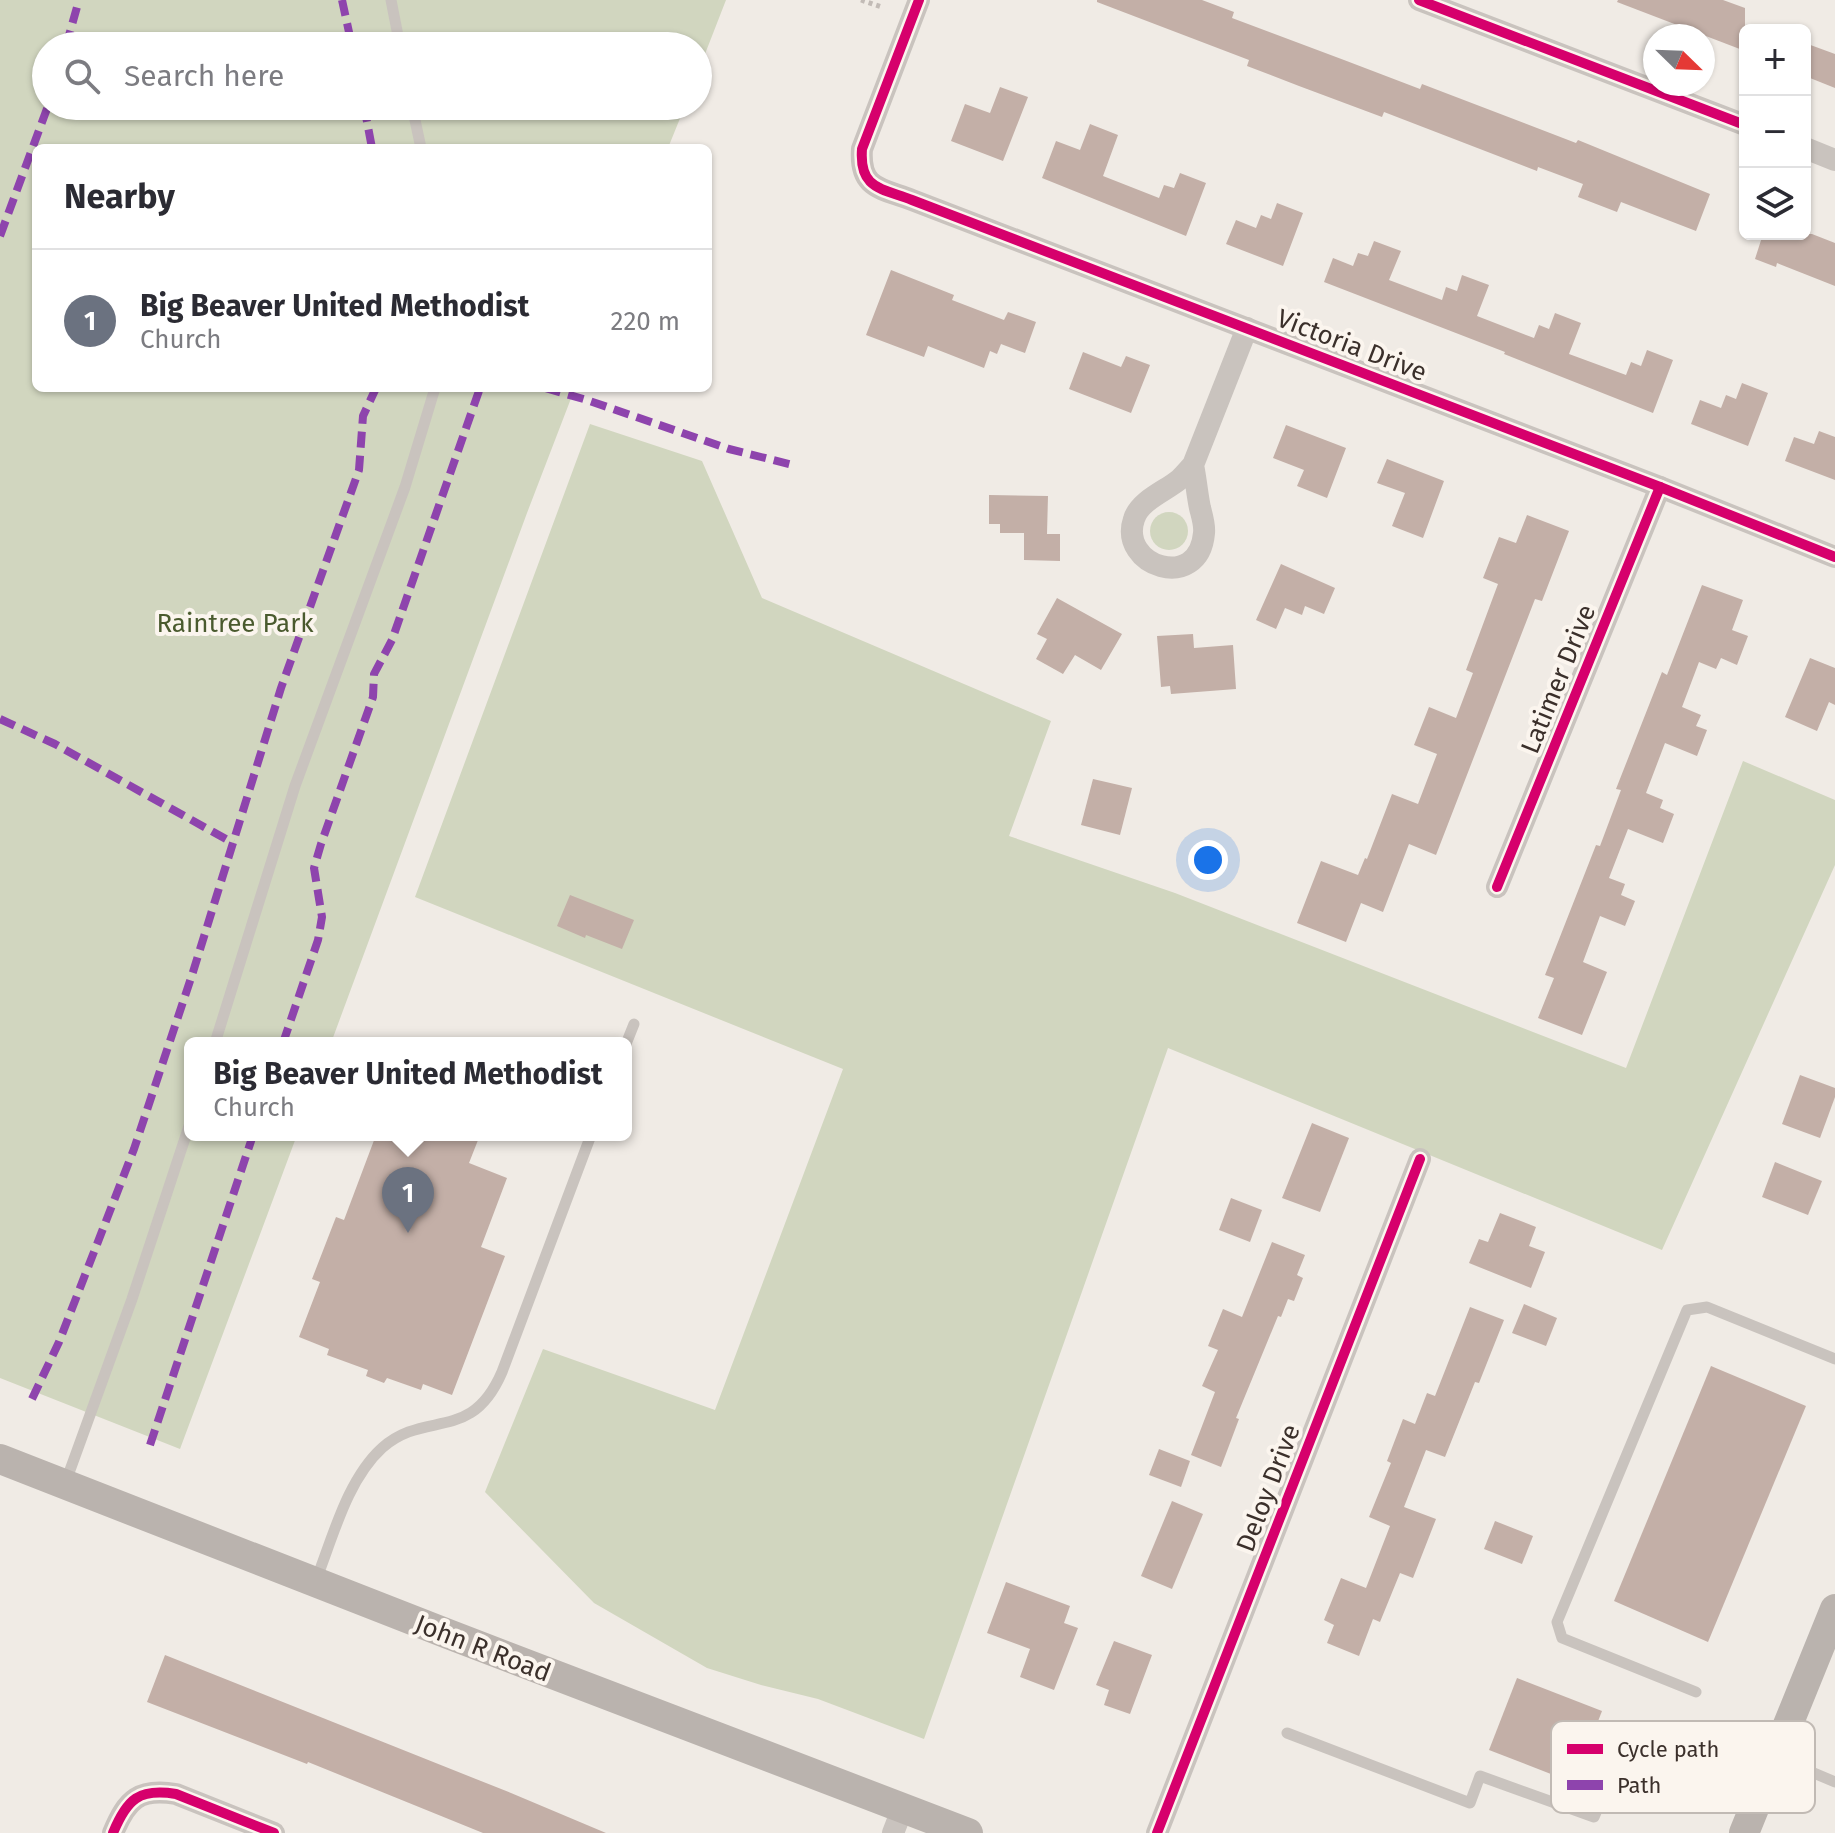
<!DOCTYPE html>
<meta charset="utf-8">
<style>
:root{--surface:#fff;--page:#f7f7f7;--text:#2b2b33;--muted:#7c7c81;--line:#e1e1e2;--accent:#111827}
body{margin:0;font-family:"Fira Sans",sans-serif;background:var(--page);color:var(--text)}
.controls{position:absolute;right:24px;top:24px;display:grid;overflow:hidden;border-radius:12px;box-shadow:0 2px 6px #0004}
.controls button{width:72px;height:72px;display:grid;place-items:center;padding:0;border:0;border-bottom:2px solid var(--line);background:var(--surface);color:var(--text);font:40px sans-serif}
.compass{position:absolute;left:1643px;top:24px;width:72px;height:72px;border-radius:50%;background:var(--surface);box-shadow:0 2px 6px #0004;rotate:113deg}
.you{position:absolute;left:1208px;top:860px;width:28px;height:28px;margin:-20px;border:6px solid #fff;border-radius:50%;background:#1a73e8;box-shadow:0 0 0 12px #1a73e833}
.badge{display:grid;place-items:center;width:52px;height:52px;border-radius:50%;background:var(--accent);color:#fff;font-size:26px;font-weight:700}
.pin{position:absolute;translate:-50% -66px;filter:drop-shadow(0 2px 4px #0008)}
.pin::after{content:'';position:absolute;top:42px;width:28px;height:24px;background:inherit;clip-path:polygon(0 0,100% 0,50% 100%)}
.popup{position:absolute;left:184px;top:1037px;width:448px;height:104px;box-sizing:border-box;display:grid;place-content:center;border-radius:12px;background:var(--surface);filter:drop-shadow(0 2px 6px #0005);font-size:26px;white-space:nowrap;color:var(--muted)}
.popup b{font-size:30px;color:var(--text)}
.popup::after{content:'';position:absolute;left:50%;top:100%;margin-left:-16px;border:16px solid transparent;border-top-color:var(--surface)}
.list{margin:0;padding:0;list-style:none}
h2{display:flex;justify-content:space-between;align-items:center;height:104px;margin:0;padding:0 32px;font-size:34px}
h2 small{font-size:26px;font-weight:400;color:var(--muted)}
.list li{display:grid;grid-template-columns:52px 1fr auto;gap:24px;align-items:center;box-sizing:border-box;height:144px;padding:0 32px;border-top:2px solid var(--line)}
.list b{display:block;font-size:30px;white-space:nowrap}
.list p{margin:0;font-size:26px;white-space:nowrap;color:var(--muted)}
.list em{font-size:26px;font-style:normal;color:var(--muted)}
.icon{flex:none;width:44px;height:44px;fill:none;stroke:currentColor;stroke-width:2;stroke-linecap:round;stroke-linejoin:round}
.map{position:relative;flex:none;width:1835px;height:1833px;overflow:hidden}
.search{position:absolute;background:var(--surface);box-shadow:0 2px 6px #0004;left:32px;top:32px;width:680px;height:88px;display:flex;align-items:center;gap:20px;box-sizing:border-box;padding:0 28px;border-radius:44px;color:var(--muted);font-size:30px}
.panel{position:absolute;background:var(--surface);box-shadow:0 2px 6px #0004;left:32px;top:144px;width:680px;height:248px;border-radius:12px}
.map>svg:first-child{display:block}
.green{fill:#d1d6bf}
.building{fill:#c3afa7}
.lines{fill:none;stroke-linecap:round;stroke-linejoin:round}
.path{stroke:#c2bbb6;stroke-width:5;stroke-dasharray:4 4;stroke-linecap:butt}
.service{stroke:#c9c3be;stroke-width:11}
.minor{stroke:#c9c3be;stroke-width:22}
.secondary{stroke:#bab3ae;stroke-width:30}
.quiet{stroke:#8e44ad;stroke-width:8;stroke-dasharray:16 8;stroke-linecap:butt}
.cycleway-casing{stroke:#fbf5ee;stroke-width:15}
.cycleway{stroke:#d6006c;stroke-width:10}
.labels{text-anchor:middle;stroke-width:8;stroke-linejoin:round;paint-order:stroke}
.street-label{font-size:26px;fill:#3b302b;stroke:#fbf5ee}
.park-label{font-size:26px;fill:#4a5a2e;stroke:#fbf5ee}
.key{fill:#fbf5ee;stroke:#c1bab4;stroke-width:2}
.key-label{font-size:22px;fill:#3b302b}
</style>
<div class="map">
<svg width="1835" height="1833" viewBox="0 0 1835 1833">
<rect width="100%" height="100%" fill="#f0ebe5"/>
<g class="green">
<polygon points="0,0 726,0 698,72 698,46 46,46 46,106 685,106 668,148 36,148 36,388 575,388 527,513 331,1043 190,1043 190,1135 297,1135 180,1449 0,1378"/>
<polygon points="590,424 702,461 762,598 1051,721 1009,836 1175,893 1626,1068 1743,761 1835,800 1835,865 1662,1250 1168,1048 924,1739 818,1699 761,1685 707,1668 594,1603 485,1492 543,1349 715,1410 843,1069 415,897"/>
<circle cx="1169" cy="531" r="19"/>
</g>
<g class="building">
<polygon points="1097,0 1202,0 1234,12 1232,18 1344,60 1420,89 1422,84 1576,143 1578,140 1710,194 1696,231 1621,202 1617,212 1578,197 1583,184 1538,167 1537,171 1384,112 1382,117 1299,86 1247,66 1249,60 1097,2"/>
<polygon points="1618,0 1723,0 1745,8 1745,51 1617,2"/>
<polygon points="1805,43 1835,54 1835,88 1805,76"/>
<polygon points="1000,87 1028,97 1003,161 951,141 965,104 990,113"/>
<polygon points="1090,124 1118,135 1103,176 1159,198 1164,185 1174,188 1180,173 1206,183 1186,236 1042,178 1056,141 1080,150"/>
<polygon points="1277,203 1303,213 1283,266 1226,244 1236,220 1256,228 1261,215 1271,219"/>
<polygon points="1763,234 1812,234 1835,243 1835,286 1777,263 1776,267 1755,259"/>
<polygon points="1374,241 1401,251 1389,280 1442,300 1446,287 1457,291 1462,275 1489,285 1477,316 1534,338 1539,325 1549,329 1555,313 1581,323 1569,354 1626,375 1631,362 1641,366 1647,350 1673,360 1653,413 1504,354 1505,352 1324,282 1333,258 1353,266 1358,253 1368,256"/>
<polygon points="891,270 954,295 952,300 1004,320 1008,312 1036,322 1025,353 1001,344 997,354 990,351 984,368 928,346 924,357 866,335"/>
<polygon points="1083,352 1121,367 1126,356 1150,365 1131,413 1069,389"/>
<polygon points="1742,383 1768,393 1748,446 1691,424 1700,400 1721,408 1726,395 1736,399"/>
<polygon points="1286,425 1346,448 1327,498 1297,486 1304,470 1273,458"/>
<polygon points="1819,431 1835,437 1835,480 1785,461 1794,437 1814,444"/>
<polygon points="1387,459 1444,481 1423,538 1392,526 1405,493 1377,483"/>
<polygon points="989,495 1048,496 1047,534 1060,534 1060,561 1024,560 1024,533 1000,533 1000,524 989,524"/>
<polygon points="1527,515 1569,531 1542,601 1535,599 1436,855 1409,844 1383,912 1361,903 1346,942 1297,923 1321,861 1358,875 1365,858 1367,859 1392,794 1418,804 1437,754 1414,745 1429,707 1456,718 1473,673 1466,670 1498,584 1483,578 1499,537 1516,543"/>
<polygon points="1281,564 1335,588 1324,614 1305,606 1302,615 1285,608 1276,629 1256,620"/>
<polygon points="1702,585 1743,600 1732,630 1748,636 1737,665 1721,658 1716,669 1699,662 1682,707 1701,715 1696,726 1707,730 1697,756 1665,743 1646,793 1663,800 1660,808 1674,814 1663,843 1628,829 1609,878 1625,884 1621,895 1635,901 1625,926 1600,916 1583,962 1607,972 1582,1035 1538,1018 1554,978 1545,975 1596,845 1600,846 1621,790 1616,789 1662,672 1667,675"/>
<polygon points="1057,598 1122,634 1101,670 1075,655 1063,674 1036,659 1047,639 1037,634"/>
<polygon points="1193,634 1194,648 1233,645 1236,689 1171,694 1170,686 1161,687 1157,636"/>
<polygon points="1810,658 1835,668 1835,705 1829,702 1817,731 1785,717"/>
<polygon points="1093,779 1132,788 1120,835 1081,825"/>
<polygon points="570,895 634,920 622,949 586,935 585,938 557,926"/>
<polygon points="1800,1075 1835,1088 1835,1097 1820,1138 1782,1124"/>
<polygon points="1312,1123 1349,1138 1320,1212 1282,1198"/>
<polygon points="376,1135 480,1135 469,1163 507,1178 481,1247 505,1256 452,1395 423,1384 421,1390 387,1378 384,1383 366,1376 368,1370 327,1355 329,1349 299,1337 320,1282 312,1279 336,1217 344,1220"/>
<polygon points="1775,1162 1822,1181 1808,1215 1762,1197"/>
<polygon points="1231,1198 1262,1210 1250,1242 1219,1230"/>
<polygon points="1500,1213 1536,1227 1529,1246 1545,1252 1531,1288 1469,1263 1479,1239 1488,1242"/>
<polygon points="1272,1242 1305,1255 1297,1275 1303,1278 1294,1301 1288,1299 1281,1317 1278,1316 1236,1418 1239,1419 1221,1467 1191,1455 1215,1392 1202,1386 1218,1350 1208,1346 1223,1309 1242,1317"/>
<polygon points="1524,1304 1557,1318 1546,1346 1512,1333"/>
<polygon points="1470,1307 1504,1320 1479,1383 1475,1382 1445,1457 1426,1450 1404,1507 1436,1519 1413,1578 1400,1573 1380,1622 1373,1619 1359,1656 1327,1643 1334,1625 1324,1620 1341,1578 1366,1588 1390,1526 1369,1517 1391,1463 1387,1461 1403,1419 1415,1424 1427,1393 1435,1396"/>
<polygon points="1711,1366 1806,1406 1708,1642 1614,1601"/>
<polygon points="1159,1449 1190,1461 1181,1487 1149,1475"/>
<polygon points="1172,1501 1203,1514 1172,1589 1141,1576"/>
<polygon points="1495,1521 1533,1536 1522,1564 1484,1549"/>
<polygon points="1006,1582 1070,1606 1064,1623 1078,1628 1054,1690 1020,1677 1030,1649 987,1633"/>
<polygon points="1114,1641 1152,1655 1130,1714 1104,1705 1109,1690 1096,1685"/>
<polygon points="165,1655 511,1793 606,1833 483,1833 308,1762 307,1764 147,1702"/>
<polygon points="1517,1678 1602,1711 1574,1783 1489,1750"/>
</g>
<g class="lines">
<polyline class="path" points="861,0 882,7"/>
<g class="service">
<polyline points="391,0 400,46"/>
<polyline points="412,106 421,148"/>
<polyline points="215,1043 295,786 405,487 435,388"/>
<polyline points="626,1044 634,1024"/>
<polyline points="66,1481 132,1299 190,1123"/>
<path d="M316 1580C333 1537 347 1480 382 1448 426 1409 471 1444 502 1372L591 1135"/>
<polyline points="1696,1692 1562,1638 1557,1622 1687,1310 1707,1307 1835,1359"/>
<polyline points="1287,1733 1470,1803 1480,1776 1594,1817 1609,1782 1632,1764 1752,1812"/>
<polyline points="1776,1757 1835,1782"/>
</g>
<g class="minor">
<path d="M919 0 862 149C859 189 881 188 912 200L1660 487 1835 557"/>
<polyline points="1419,0 1745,125"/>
<polyline points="1805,148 1835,160"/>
<path d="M1193 465C1196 479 1197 494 1200 508 1202 516 1205 525 1204 533 1199 593 1118 566 1134 519 1140 500 1166 491 1180 479 1185 474 1189 469 1193 465L1247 328"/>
<polyline points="1497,887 1660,487"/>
<path d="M113 1833C127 1799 139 1788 176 1794L274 1833"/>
<polyline points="893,1833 903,1807"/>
<polyline points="1157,1833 1420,1159"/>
</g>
<g class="secondary">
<polyline points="0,1459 448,1634 968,1833"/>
<polyline points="1744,1833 1835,1609"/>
</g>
<g class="quiet">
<polyline points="342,0 352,46"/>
<polyline points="66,46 79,0"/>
<polyline points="364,106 372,148"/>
<polyline points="0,236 48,106"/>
<polyline points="545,388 587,400 729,449 793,465"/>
<polyline points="0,719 55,744 233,843"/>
<polyline points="283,1043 318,940 322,917 314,868 321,844 373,697 374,674 392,640 480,388"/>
<polyline points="32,1399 59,1342 134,1149 193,972 281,688 359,470 363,416 376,388"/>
<polyline points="150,1445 253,1135"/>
</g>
<g class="cycleway-casing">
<g id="cycleway">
<path d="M919 0 862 149C859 189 881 188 912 200L1660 487 1835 557"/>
<polyline points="1419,0 1745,125"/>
<polyline points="1497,887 1660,487"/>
<path d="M113 1833C127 1799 139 1788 176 1794L274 1833"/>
<polyline points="1157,1833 1420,1159"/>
</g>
</g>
<use href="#cycleway" class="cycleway"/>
</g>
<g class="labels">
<g class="street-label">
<text transform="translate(1352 345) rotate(21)" y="9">Victoria Drive</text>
<text transform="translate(1558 679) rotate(-68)" y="9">Latimer Drive</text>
<text transform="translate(1268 1488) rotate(-69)" y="9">Deloy Drive</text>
<text transform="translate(483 1648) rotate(21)" y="9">John R Road</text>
</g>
<g class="park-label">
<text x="235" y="632">Raintree Park</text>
</g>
</g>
<rect x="1551" y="1721" width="264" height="92" rx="12" class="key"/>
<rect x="1567" y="1744" width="36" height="10" fill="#d6006c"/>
<rect x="1567" y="1780" width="36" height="10" fill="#8e44ad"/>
<g class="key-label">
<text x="1617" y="1757">Cycle path</text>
<text x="1617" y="1793">Path</text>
</g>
</svg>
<div class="controls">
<button>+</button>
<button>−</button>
<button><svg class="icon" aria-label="layers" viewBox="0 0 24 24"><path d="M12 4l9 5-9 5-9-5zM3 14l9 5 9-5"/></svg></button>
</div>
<svg class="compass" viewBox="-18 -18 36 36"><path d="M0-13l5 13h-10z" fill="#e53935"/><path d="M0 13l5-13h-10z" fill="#7c7c81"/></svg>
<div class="you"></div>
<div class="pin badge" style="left:408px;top:1233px;background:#6b7280">1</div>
<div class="popup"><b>Big Beaver United Methodist</b>Church</div>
<div class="search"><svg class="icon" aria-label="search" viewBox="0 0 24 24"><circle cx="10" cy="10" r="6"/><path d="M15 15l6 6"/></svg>Search here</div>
<section class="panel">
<h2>Nearby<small></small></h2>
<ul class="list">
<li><span class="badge" style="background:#6b7280">1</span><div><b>Big Beaver United Methodist</b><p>Church</p></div><em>220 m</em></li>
</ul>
</section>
</div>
